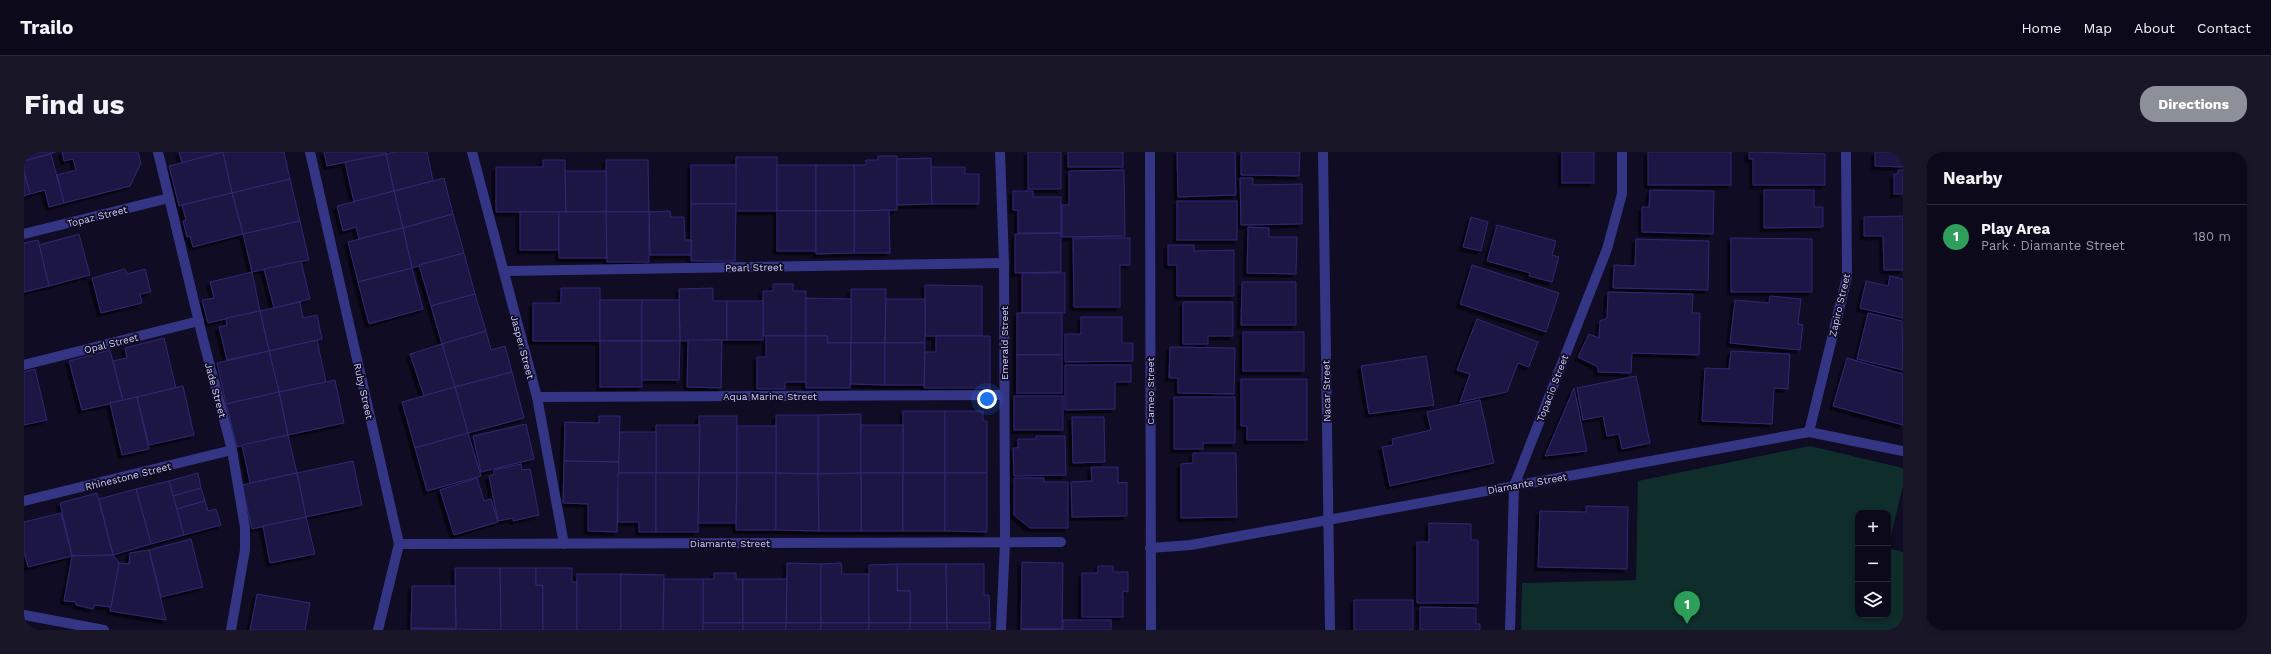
<!DOCTYPE html>
<meta charset="utf-8">
<style>
:root{--surface:#0b091a;--page:#191727;--text:#f1f3f6;--muted:#9a9aa2;--line:#2b2a39;--accent:#8c9099}
body{margin:0;font-family:"Work Sans",sans-serif;background:var(--page);color:var(--text)}
.controls{position:absolute;right:12px;bottom:12px;display:grid;overflow:hidden;border-radius:8px;box-shadow:0 2px 6px #0003}
.controls button{width:36px;height:36px;display:grid;place-items:center;padding:0;border:0;border-bottom:1px solid var(--line);background:var(--surface);color:var(--text);font:20px sans-serif}
.you{position:absolute;left:963px;top:247px;width:14px;height:14px;margin:-10px;border:3px solid #fff;border-radius:50%;background:#1a73e8;box-shadow:0 0 0 6px #1a73e833}
.badge{display:grid;place-items:center;width:26px;height:26px;border-radius:50%;background:var(--accent);color:#fff;font-size:13px;font-weight:700}
.pin{position:absolute;translate:-50% -33px;filter:drop-shadow(0 1px 2px #0008)}
.pin::after{content:'';position:absolute;top:21px;width:14px;height:12px;background:inherit;clip-path:polygon(0 0,100% 0,50% 100%)}
.list{margin:0;padding:0;list-style:none}
h2{display:flex;justify-content:space-between;align-items:center;height:52px;margin:0;padding:0 16px;font-size:17px}
h2 small{font-size:13px;font-weight:400;color:var(--muted)}
.list li{display:grid;grid-template-columns:26px 1fr auto;gap:12px;align-items:center;box-sizing:border-box;height:64px;padding:0 16px;border-top:1px solid var(--line)}
.list b{display:block;font-size:15px;white-space:nowrap}
.list p{margin:0;font-size:13px;white-space:nowrap;color:var(--muted)}
.list em{font-size:13px;font-style:normal;color:var(--muted)}
.icon{flex:none;width:22px;height:22px;fill:none;stroke:currentColor;stroke-width:2;stroke-linecap:round;stroke-linejoin:round}
.map{position:relative;flex:none;width:1879px;height:478px;overflow:hidden;border-radius:16px}
header{display:flex;align-items:center;gap:24px;box-sizing:border-box;height:56px;padding:0 20px;background:var(--surface);border-bottom:1px solid var(--line)}
header strong{font-size:19px}
nav{display:flex;gap:22px;margin-inline-start:auto;font-size:14px}
.intro{display:flex;align-items:center;justify-content:space-between;box-sizing:border-box;height:96px;padding:0 24px}
h1{margin:0;font-size:28px}
.button{padding:10px 18px;border-radius:16px;background:var(--accent);color:#fff;font-size:14px;font-weight:700}
main{display:flex;gap:24px;padding:0 24px}
aside{flex:1;background:var(--surface);border-radius:16px;box-shadow:0 2px 6px #0003}
.map>svg:first-child{display:block}
.green{fill:#0f2d2b;fill-rule:evenodd}
.building{fill:#1e1745;stroke:#322773;filter:url(#shadow)}
.lines{fill:none;stroke-linecap:round;stroke-linejoin:round}
.street{stroke:#343585;stroke-width:10}
.labels{text-anchor:middle;stroke-width:3.5;stroke-linejoin:round;paint-order:stroke}
.street-label{font-size:10px;fill:#d1ceff;stroke:#0f0c23}
</style>
<header>
<strong>Trailo</strong>
<nav><a>Home</a><a>Map</a><a>About</a><a>Contact</a></nav>
</header>
<div class="intro"><h1>Find us</h1><a class="button">Directions</a></div>
<main>
<div class="map">
<svg width="1879" height="478" viewBox="0 0 1879 478">
<defs>
<filter id="shadow"><feDropShadow dx="-3.5" dy="3.5" stdDeviation="0" flood-color="#0009"/></filter>
</defs>
<rect width="100%" height="100%" fill="#0f0c23"/>
<path class="green" d="M1786 294 1879 316V334L1864 396 1879 400V478H1497L1498 431 1612 428 1614 329ZM1834 361H1864V463H1834Z"/>
<g class="building">
<polygon points="0,0 32,0 0,9"/>
<polygon points="38,0 114,0 117,11 106,34 40,51 33,23 52,18 49,7 40,9"/>
<polygon points="155,0 199,0 158,11"/>
<polygon points="199,0 208,41 155,54 145,14"/>
<polygon points="199,0 260,0 266,27 208,41"/>
<polygon points="300,0 362,0 362,2 303,14"/>
<polygon points="371,0 403,0 409,29 370,39 362,2"/>
<rect x="1004" y="0" width="33" height="37"/>
<rect x="1044" y="0" width="55" height="15"/>
<polygon points="1153,0 1211,0 1212,43 1154,45"/>
<polygon points="1217,0 1276,0 1275,24 1217,23"/>
<rect x="1538" y="0" width="32" height="31"/>
<rect x="1624" y="0" width="83" height="33"/>
<polygon points="1725,0 1801,2 1801,33 1729,33 1729,7 1725,7"/>
<polygon points="1851,0 1879,0 1879,15 1851,14"/>
<polygon points="27,2 40,51 25,55 21,38 6,42 0,20 0,9"/>
<polygon points="362,2 370,39 330,50 321,10"/>
<polygon points="854,4 873,4 873,58 830,59 830,13 842,13 842,8 854,8"/>
<polygon points="712,5 753,5 753,59 711,59"/>
<polygon points="907,6 908,52 873,53 873,7"/>
<polygon points="519,8 541,8 542,60 472,60 472,15 519,15"/>
<polygon points="582,8 624,8 625,60 582,60"/>
<rect x="667" y="13" width="45" height="39"/>
<rect x="753" y="13" width="39" height="46"/>
<rect x="792" y="13" width="38" height="46"/>
<polygon points="907,15 941,15 941,22 955,22 955,52 908,52"/>
<polygon points="1100,18 1101,84 1038,85 1038,53 1045,53 1045,19"/>
<polygon points="1874,18 1879,18 1879,42 1870,42 1870,22 1874,22"/>
<polygon points="541,19 582,19 582,60 542,60"/>
<polygon points="0,20 6,42 0,44"/>
<polygon points="420,26 429,62 379,76 370,39"/>
<polygon points="1216,26 1229,26 1229,33 1278,32 1278,72 1217,73"/>
<polygon points="266,27 276,69 219,82 208,41"/>
<polygon points="1626,38 1690,39 1689,82 1618,80 1618,55 1625,55"/>
<polygon points="1740,38 1790,38 1790,55 1799,55 1799,75 1740,76"/>
<polygon points="370,39 379,76 335,87 332,75 319,79 313,54"/>
<polygon points="989,39 1009,39 1009,45 1037,45 1037,81 994,81 994,58 989,58"/>
<polygon points="208,41 219,82 169,95 166,84 163,85 159,69 162,68 158,53"/>
<rect x="1153" y="49" width="60" height="39"/>
<polygon points="667,52 712,52 711,109 667,109"/>
<polygon points="865,58 866,101 830,101 830,59"/>
<polygon points="646,59 647,65 660,65 661,88 667,88 667,103 626,103 625,60"/>
<rect x="753" y="59" width="39" height="40"/>
<polygon points="792,59 830,59 830,101 792,102"/>
<rect x="496" y="60" width="39" height="38"/>
<polygon points="535,60 582,60 583,106 535,106"/>
<polygon points="582,60 625,60 625,110 583,110"/>
<polygon points="429,62 440,101 388,116 379,76"/>
<polygon points="1879,64 1879,118 1860,118 1859,84 1840,84 1840,65"/>
<polygon points="1447,65 1464,70 1457,99 1439,95"/>
<polygon points="276,69 285,108 228,120 219,82"/>
<polygon points="1473,73 1532,89 1528,103 1535,105 1528,130 1505,124 1506,121 1463,109"/>
<polygon points="1224,75 1245,76 1245,85 1273,85 1272,122 1223,121"/>
<polygon points="379,76 388,116 334,130 324,90"/>
<polygon points="1037,81 1037,120 991,121 991,82"/>
<polygon points="55,82 66,123 25,134 15,93"/>
<polygon points="1049,86 1106,86 1106,113 1096,113 1096,155 1050,155"/>
<polygon points="1707,86 1788,87 1788,140 1707,140"/>
<polygon points="1612,87 1685,89 1684,138 1589,136 1590,113 1611,114"/>
<polygon points="14,88 25,134 0,140 0,91"/>
<polygon points="1144,93 1170,93 1170,99 1210,98 1210,144 1153,144 1153,113 1144,113"/>
<polygon points="440,101 451,142 407,154 395,113"/>
<polygon points="277,109 286,147 250,156 240,117"/>
<polygon points="1448,113 1535,141 1522,180 1436,152"/>
<polygon points="388,116 399,157 345,172 334,130"/>
<polygon points="101,117 103,122 121,117 127,140 116,142 118,151 77,161 68,126"/>
<polygon points="228,120 236,159 184,171 178,148 190,146 186,130"/>
<rect x="998" y="121" width="43" height="40"/>
<polygon points="1866,124 1879,127 1879,166 1836,156 1842,129 1864,134"/>
<polygon points="1218,130 1272,130 1272,173 1217,173"/>
<polygon points="749,132 769,132 769,139 782,139 782,184 739,184 739,139 749,139"/>
<polygon points="901,133 958,134 958,184 901,184"/>
<polygon points="537,136 576,136 576,189 509,189 509,151 537,151"/>
<polygon points="689,136 689,149 703,149 703,188 656,189 655,137"/>
<polygon points="827,137 862,137 861,191 827,191"/>
<polygon points="1584,140 1669,142 1668,161 1676,161 1675,203 1608,201 1607,221 1574,220 1574,215 1554,205 1565,182 1575,186 1576,169 1583,166"/>
<polygon points="451,142 462,179 418,192 407,154"/>
<polygon points="1746,144 1777,147 1774,172 1779,173 1776,198 1706,191 1711,148 1745,151"/>
<polygon points="782,146 827,147 827,191 803,191 803,184 782,184"/>
<polygon points="862,147 901,147 901,191 861,191"/>
<rect x="576" y="148" width="42" height="41"/>
<polygon points="618,148 655,148 656,189 618,189"/>
<rect x="703" y="149" width="36" height="39"/>
<polygon points="276,150 279,166 293,163 298,187 245,199 236,159"/>
<polygon points="1159,150 1209,150 1209,184 1184,184 1184,192 1159,192"/>
<polygon points="236,159 245,199 203,208 195,175 203,173 202,166"/>
<rect x="993" y="161" width="45" height="42"/>
<polygon points="1844,161 1878,169 1879,218 1833,207"/>
<polygon points="1057,165 1098,165 1098,191 1109,191 1109,209 1041,210 1041,182 1057,182"/>
<polygon points="1453,167 1514,190 1505,215 1494,211 1483,240 1436,250 1446,222 1433,218"/>
<polygon points="462,179 467,198 481,194 488,220 431,235 418,192"/>
<rect x="1219" y="180" width="61" height="39"/>
<polygon points="742,184 782,184 782,230 761,230 761,237 733,237 733,205 742,205"/>
<polygon points="782,184 803,184 803,191 827,191 826,236 782,236"/>
<polygon points="912,184 966,184 966,236 900,236 901,200 912,200"/>
<polygon points="140,186 152,236 99,249 89,209 103,206 101,196"/>
<polygon points="293,188 302,230 255,240 245,199"/>
<polygon points="664,188 698,188 697,236 663,235"/>
<rect x="576" y="189" width="42" height="46"/>
<polygon points="618,189 656,189 655,228 618,228"/>
<polygon points="827,191 861,191 861,233 827,232"/>
<polygon points="861,191 901,191 900,233 861,233"/>
<polygon points="418,192 431,235 400,244 386,202"/>
<polygon points="1146,195 1211,196 1210,242 1154,241 1154,226 1145,226"/>
<polygon points="86,198 99,249 58,258 45,209"/>
<polygon points="245,199 255,240 202,252 193,211"/>
<polygon points="1707,199 1766,202 1764,237 1750,236 1748,272 1678,269 1681,216 1705,217"/>
<rect x="993" y="203" width="45" height="38"/>
<polygon points="1402,204 1410,253 1345,262 1337,214"/>
<polygon points="1823,206 1879,222 1879,273 1809,254"/>
<polygon points="1041,213 1107,213 1107,230 1091,230 1091,257 1041,258"/>
<polygon points="11,217 23,268 0,273 0,220"/>
<polygon points="488,220 500,266 444,281 431,235"/>
<polygon points="1612,224 1626,291 1598,297 1595,282 1583,284 1579,264 1559,268 1553,236"/>
<polygon points="1217,227 1283,227 1283,288 1223,288 1223,274 1217,274"/>
<polygon points="311,228 320,271 264,283 255,240"/>
<polygon points="159,234 170,283 125,293 113,245"/>
<polygon points="431,235 444,281 391,296 378,250"/>
<polygon points="1550,236 1563,299 1521,304"/>
<polygon points="255,240 264,283 213,295 202,252"/>
<rect x="990" y="244" width="49" height="34"/>
<polygon points="113,245 125,297 98,303 86,251"/>
<polygon points="1150,245 1211,245 1211,291 1179,291 1179,297 1150,297"/>
<polygon points="1456,248 1470,311 1366,334 1358,295 1369,293 1368,287 1407,278 1403,260"/>
<rect x="879" y="259" width="42" height="62"/>
<polygon points="921,259 959,259 959,269 963,269 963,321 921,321"/>
<polygon points="837,262 837,321 794,322 794,263"/>
<polygon points="752,263 794,263 794,322 752,321"/>
<polygon points="575,264 596,264 595,310 540,309 541,270 575,271"/>
<rect x="675" y="264" width="38" height="57"/>
<polygon points="1048,265 1080,265 1081,310 1049,311"/>
<polygon points="502,272 510,307 457,320 449,284"/>
<polygon points="632,273 676,273 675,321 632,321"/>
<rect x="837" y="273" width="42" height="48"/>
<rect x="713" y="274" width="39" height="47"/>
<polygon points="596,280 632,280 632,321 594,321"/>
<polygon points="444,281 457,324 403,339 391,296"/>
<polygon points="264,283 273,321 226,331 218,293"/>
<polygon points="1012,284 1041,284 1042,323 990,324 989,296 994,296 994,287 1012,287"/>
<polygon points="1169,301 1212,301 1213,365 1157,366 1157,312 1169,311"/>
<polygon points="329,309 338,353 282,365 273,321"/>
<polygon points="540,309 595,310 593,380 564,379 564,352 539,351"/>
<polygon points="497,312 498,318 506,317 515,363 489,369 489,366 474,369 465,324 470,322 470,318"/>
<polygon points="1067,315 1094,315 1094,331 1103,330 1103,364 1048,365 1047,330 1068,329"/>
<polygon points="174,321 177,336 149,344 145,329"/>
<polygon points="273,321 282,365 228,377 218,333"/>
<polygon points="594,321 632,321 632,380 615,380 615,370 594,370"/>
<polygon points="632,321 675,321 674,380 632,380"/>
<polygon points="675,321 713,321 712,371 674,371"/>
<polygon points="713,321 752,321 752,378 712,378"/>
<polygon points="752,321 794,322 795,379 752,378"/>
<rect x="837" y="321" width="42" height="58"/>
<polygon points="837,321 837,379 795,379 794,322"/>
<rect x="879" y="321" width="42" height="58"/>
<polygon points="921,321 963,321 963,380 921,379"/>
<polygon points="453,326 460,349 467,347 474,370 430,383 416,338"/>
<polygon points="990,326 1020,326 1020,330 1044,330 1044,376 1006,376 990,363"/>
<polygon points="145,329 160,383 127,392 112,337"/>
<polygon points="177,336 181,349 153,357 149,344"/>
<polygon points="112,337 127,392 89,403 75,347"/>
<polygon points="73,341 89,403 48,404 36,351"/>
<polygon points="181,349 184,359 192,357 197,373 160,383 153,357"/>
<polygon points="1562,354 1604,355 1603,417 1514,415 1516,359 1562,360"/>
<polygon points="37,361 48,404 4,415 0,400 0,370"/>
<polygon points="282,365 291,402 246,411 239,374"/>
<polygon points="1405,371 1447,372 1447,388 1454,388 1454,451 1393,451 1393,390 1405,390"/>
<polygon points="167,387 179,435 137,445 125,398"/>
<polygon points="125,398 142,468 86,459 95,411 105,412 106,401"/>
<polygon points="89,403 95,411 87,455 70,453 69,457 52,453 52,450 40,449 48,404"/>
<polygon points="998,410 1039,411 1038,477 997,477"/>
<polygon points="763,411 797,412 797,471 762,471"/>
<polygon points="817,411 818,422 845,422 845,471 797,471 797,412"/>
<polygon points="873,412 922,412 923,471 886,471 886,439 873,439"/>
<polygon points="873,412 873,439 886,439 886,471 845,471 845,413"/>
<polygon points="922,412 960,412 960,443 965,443 966,471 923,471"/>
<polygon points="1074,414 1089,414 1089,420 1104,420 1104,440 1099,439 1099,465 1058,465 1058,421 1074,421"/>
<polygon points="431,416 476,416 477,478 432,477"/>
<polygon points="476,416 512,416 512,433 519,433 519,478 477,478"/>
<polygon points="512,416 548,416 548,430 553,430 553,478 519,478 519,433 512,433"/>
<polygon points="690,421 712,421 712,427 719,427 719,471 679,471 679,427 690,427"/>
<rect x="553" y="422" width="44" height="56"/>
<polygon points="597,422 640,423 639,478 597,478"/>
<polygon points="640,427 679,427 679,478 639,478"/>
<polygon points="719,427 763,427 762,471 719,471"/>
<polygon points="388,434 431,434 432,477 387,476"/>
<polygon points="233,442 286,451 281,478 226,478"/>
<rect x="1330" y="448" width="59" height="30"/>
<polygon points="1396,455 1452,456 1452,472 1456,472 1456,478 1396,478"/>
<rect x="1039" y="468" width="48" height="10"/>
<rect x="679" y="471" width="40" height="7"/>
<rect x="719" y="471" width="43" height="7"/>
<rect x="762" y="471" width="35" height="7"/>
<rect x="797" y="471" width="48" height="7"/>
<rect x="845" y="471" width="41" height="7"/>
<rect x="886" y="471" width="37" height="7"/>
<rect x="923" y="471" width="43" height="7"/>
<polygon points="387,476 432,477 432,478 387,478"/>
<rect x="997" y="477" width="41" height="1"/>
</g>
<g class="lines">
<g class="street">
<polyline points="134,0 179,187 208,298 221,375 221,398 207,478"/>
<polyline points="286,0 375,392 354,478"/>
<polyline points="448,0 513,245 540,392"/>
<polyline points="976,0 980,111 981,390 977,478"/>
<polyline points="1126,0 1127,478"/>
<polyline points="1299,0 1306,478"/>
<polyline points="0,82 145,46"/>
<polyline points="480,119 980,111"/>
<polyline points="0,213 175,169"/>
<polyline points="513,245 979,243"/>
<polyline points="1785,280 1823,125 1822,0"/>
<polyline points="0,349 208,298"/>
<polyline points="375,392 1037,390"/>
<polyline points="1126,396 1167,393 1785,280 1879,299"/>
<polyline points="0,463 80,478"/>
<polyline points="1486,478 1490,334 1583,97 1598,42 1598,0"/>
</g>
</g>
<g class="labels">
<g class="street-label">
<text transform="translate(73 64) rotate(-14)" y="4">Topaz Street</text>
<text transform="translate(730 115) rotate(-1)" y="4">Pearl Street</text>
<text transform="translate(1815 153) rotate(-77)" y="4">Zapiro Street</text>
<text transform="translate(87 191) rotate(-14)" y="4">Opal Street</text>
<text transform="translate(980 191) rotate(-90)" y="4">Emerald Street</text>
<text transform="translate(499 195) rotate(75)" y="4">Jasper Street</text>
<text transform="translate(1528 236) rotate(-69)" y="4">Topacio Street</text>
<text transform="translate(192 238) rotate(75)" y="4">Jade Street</text>
<text transform="translate(340 239) rotate(77)" y="4">Ruby Street</text>
<text transform="translate(1126 239) rotate(-90)" y="4">Cameo Street</text>
<text transform="translate(1302 239) rotate(-91)" y="4">Nacar Street</text>
<text x="746" y="248">Aqua Marine Street</text>
<text transform="translate(104 324) rotate(-14)" y="4">Rhinestone Street</text>
<text transform="translate(1503 331) rotate(-10)" y="4">Diamante Street</text>
<text x="706" y="395">Diamante Street</text>
</g>
</g>
</svg>
<div class="controls">
<button>+</button>
<button>−</button>
<button><svg class="icon" aria-label="layers" viewBox="0 0 24 24"><path d="M12 4l9 5-9 5-9-5zM3 14l9 5 9-5"/></svg></button>
</div>
<div class="you"></div>
<div class="pin badge" style="left:1663px;top:472px;background:#2e9e5b">1</div>
</div>
<aside>
<h2>Nearby<small></small></h2>
<ul class="list">
<li><span class="badge" style="background:#2e9e5b">1</span><div><b>Play Area</b><p>Park · Diamante Street</p></div><em>180 m</em></li>
</ul>
</aside>
</main>
